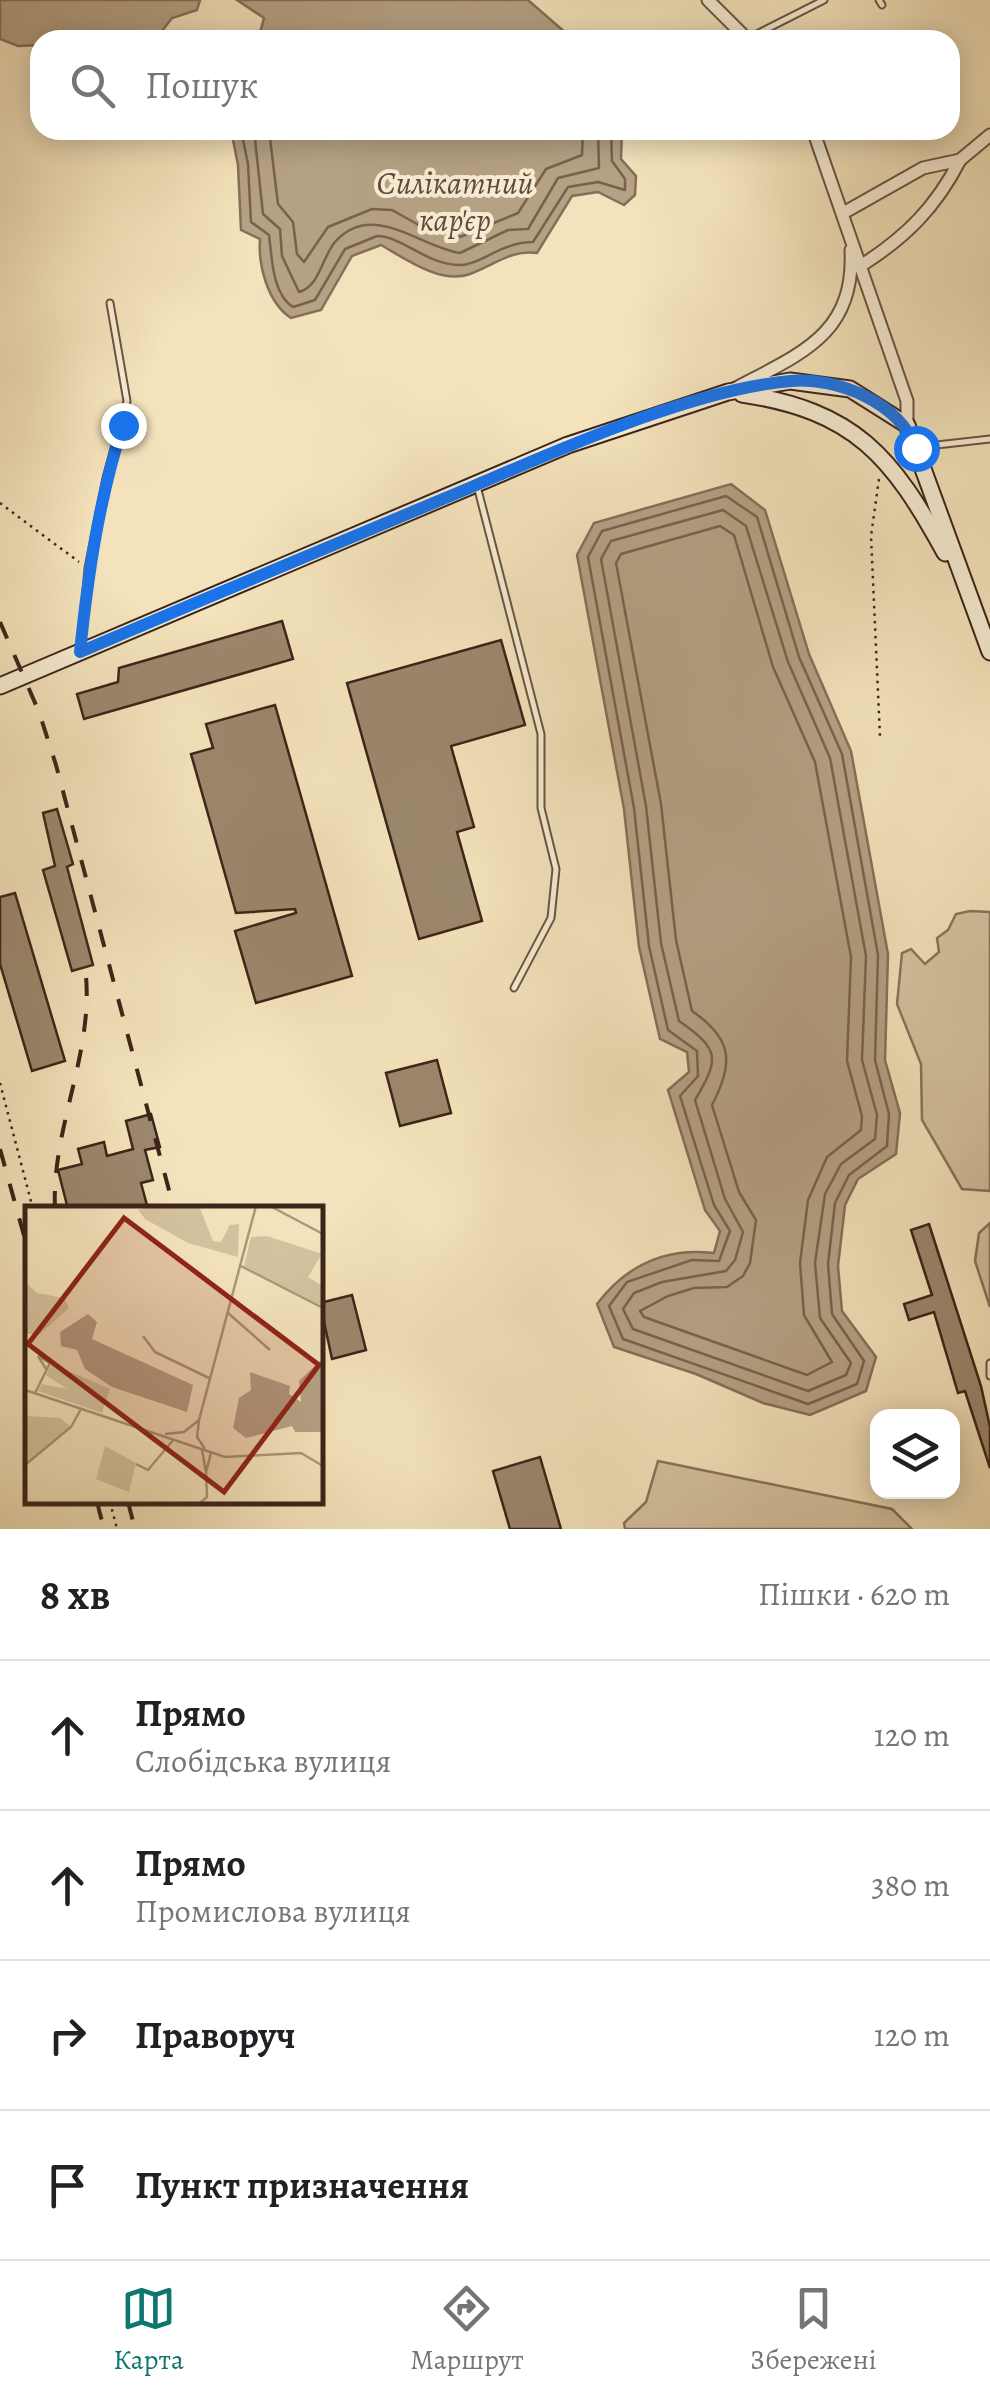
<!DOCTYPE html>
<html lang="uk">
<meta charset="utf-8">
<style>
:root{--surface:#fff;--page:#f6f6f6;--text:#202124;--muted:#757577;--line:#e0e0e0;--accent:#0f766e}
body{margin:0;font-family:Alegreya,serif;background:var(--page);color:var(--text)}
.controls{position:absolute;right:30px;bottom:30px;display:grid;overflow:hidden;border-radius:20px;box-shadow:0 5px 25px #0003}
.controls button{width:90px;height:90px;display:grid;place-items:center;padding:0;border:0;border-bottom:2px solid var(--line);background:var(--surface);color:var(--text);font:50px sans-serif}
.stop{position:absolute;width:30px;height:30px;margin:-22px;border:8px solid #1a73e8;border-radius:50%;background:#fff}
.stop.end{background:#1a73e8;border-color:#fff;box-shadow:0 2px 10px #0008}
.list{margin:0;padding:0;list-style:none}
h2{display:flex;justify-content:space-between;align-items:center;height:130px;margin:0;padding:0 40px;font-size:42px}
h2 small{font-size:32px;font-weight:400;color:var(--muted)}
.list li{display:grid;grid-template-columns:65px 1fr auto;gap:30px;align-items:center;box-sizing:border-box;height:150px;padding:0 40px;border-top:2px solid var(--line)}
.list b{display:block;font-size:38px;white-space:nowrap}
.list p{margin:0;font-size:32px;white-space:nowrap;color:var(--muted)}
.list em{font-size:32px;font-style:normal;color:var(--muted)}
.icon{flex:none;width:55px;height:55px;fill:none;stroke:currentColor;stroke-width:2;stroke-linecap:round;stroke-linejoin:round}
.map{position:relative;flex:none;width:990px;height:1529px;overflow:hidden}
.search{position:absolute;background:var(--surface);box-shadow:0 5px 25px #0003;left:30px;right:30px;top:30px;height:110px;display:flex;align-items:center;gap:25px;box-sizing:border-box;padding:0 35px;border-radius:30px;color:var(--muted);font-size:38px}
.sheet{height:730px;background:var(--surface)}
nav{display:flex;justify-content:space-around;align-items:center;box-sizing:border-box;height:140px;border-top:2px solid var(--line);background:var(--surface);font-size:28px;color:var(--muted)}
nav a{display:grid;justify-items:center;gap:5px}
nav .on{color:var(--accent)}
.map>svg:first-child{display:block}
.green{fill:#d4c29f;stroke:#88735c;stroke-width:2.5}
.water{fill:#b5a184;stroke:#856f59;stroke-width:2.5}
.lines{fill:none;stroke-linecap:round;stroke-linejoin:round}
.shore{stroke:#78624e;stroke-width:2.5}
.building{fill:#9b876d;stroke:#3c2419;stroke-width:2.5}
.lane-casing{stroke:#6a5442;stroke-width:9}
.street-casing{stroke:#6a5442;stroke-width:15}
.secondary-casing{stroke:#3c2419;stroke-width:19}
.path{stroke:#3c2419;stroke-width:2.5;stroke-dasharray:2.5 5;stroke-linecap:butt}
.lane{stroke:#f7ecd3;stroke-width:5}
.street{stroke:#f7ecd3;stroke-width:11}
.secondary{stroke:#f7ecd3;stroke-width:15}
.rail{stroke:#3c2419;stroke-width:4;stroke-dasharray:18 18;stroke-linecap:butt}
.route{stroke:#1a73e8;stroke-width:12}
.labels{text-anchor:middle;stroke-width:8;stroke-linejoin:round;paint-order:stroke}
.water-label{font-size:32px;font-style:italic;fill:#604a39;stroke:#f7ecd3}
.inset-road{fill:none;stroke:#aa967a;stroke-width:2.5}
.view{fill:#8f2418;fill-opacity:0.15;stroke:#8f2418;stroke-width:5}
.inset-edge{fill:none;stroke:#3c2419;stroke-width:5}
</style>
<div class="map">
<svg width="990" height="1529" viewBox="0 0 990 1529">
<rect width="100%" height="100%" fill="#f3e2bb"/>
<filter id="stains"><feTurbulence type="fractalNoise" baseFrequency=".002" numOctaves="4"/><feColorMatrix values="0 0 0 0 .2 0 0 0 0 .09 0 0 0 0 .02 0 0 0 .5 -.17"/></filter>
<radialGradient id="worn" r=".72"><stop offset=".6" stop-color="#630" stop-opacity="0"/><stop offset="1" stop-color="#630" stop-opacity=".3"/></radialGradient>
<g class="green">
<polygon points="970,911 990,912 990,1191 962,1189 922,1120 921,1064 897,1004 902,953 911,949 925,964 939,952 937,938 948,930 956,914"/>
<polygon points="990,1223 990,1307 975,1261 979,1233"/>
<polygon points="658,1461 892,1509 912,1529 625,1529 624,1523 646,1502"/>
</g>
<g class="water">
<polygon points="0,0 200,0 197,10 172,18 155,40 40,40 40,45 18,46 0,39"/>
<polygon points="237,0 528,0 574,40 258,40 264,18"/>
<path d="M231 130H622L621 159 636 176 635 195 624 205 598 192 572 196 537 253C509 250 495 265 470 274 441 285 404 258 381 245L352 256 321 310 291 318C268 303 258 266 260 239L241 230 238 165Z"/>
<path d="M731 484 765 510 809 654 851 751 888 954 885 1060 900 1113 896 1154 858 1179 845 1205 838 1266 842 1311 876 1357 866 1391 810 1415 763 1403 696 1374 614 1347 597 1304C626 1266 665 1247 714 1253L720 1231 705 1210 668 1090 689 1072 687 1052 660 1039 639 947 624 809 577 555 594 523Z"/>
</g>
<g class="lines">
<g class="shore">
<path d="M241 130 248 164 251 222 269 235C272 257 272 294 293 307L315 300 345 249 377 236C402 236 427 265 459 265 479 266 501 242 533 242L568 187 598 182 625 190V179L612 161 611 130"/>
<path d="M254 130 263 214 280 229 282 256 299 292C320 286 322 257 335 242 372 200 420 247 460 253L508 230 528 229 558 178 599 168 598 130"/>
<polyline points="269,130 278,204 293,222 297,254 304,262 328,227 372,209 392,210 424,228 460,237 518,213 546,169 582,155 583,130"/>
<polygon points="726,496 757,517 799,657 842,754 878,955 875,1060 889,1114 887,1146 849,1175 835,1203 828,1264 832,1314 864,1361 857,1384 808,1404 623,1339 609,1306 627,1282 692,1260 719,1261 730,1231 714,1205 680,1096 698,1076 697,1051 668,1030 649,946 634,808 588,557 602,531"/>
<path d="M723 510 746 526 788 662 830 758 866 956 862 1060 877 1115 875 1139 841 1164 825 1194 815 1263 820 1318 851 1363 846 1375 808 1391 633 1329 623 1309 634 1293 662 1282 726 1271 735 1260 743 1232 725 1199 695 1100C719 1059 721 1050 679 1021L661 943 646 806 601 559 611 541Z"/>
<path d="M720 526 734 535 773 667 815 762 851 957 847 1061 862 1116 861 1130 827 1157 808 1200 800 1263 804 1315 832 1362 807 1375 644 1317 640 1311 668 1296 694 1288 727 1287 743 1276 750 1263 756 1220 739 1192 712 1105C734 1063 733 1039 692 1011L676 940 661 804 616 563 621 554Z"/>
</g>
</g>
<g class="building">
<polygon points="282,621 293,659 84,719 77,694 118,682 119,668"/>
<polygon points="501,640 525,725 451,746 474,827 457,832 482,921 419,939 347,683"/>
<polygon points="275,705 352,976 256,1003 235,931 296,913 295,909 236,913 191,754 213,748 206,724"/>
<polygon points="57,809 73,864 67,867 93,965 72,971 43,870 55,866 43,813"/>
<polygon points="15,893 65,1061 32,1071 0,964 0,897"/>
<polygon points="437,1060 451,1113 400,1126 386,1073"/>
<polygon points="151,1114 160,1147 145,1150 153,1180 141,1183 148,1209 68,1209 58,1170 82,1164 78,1149 104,1142 107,1156 133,1149 126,1121"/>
<polygon points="929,1224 981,1386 990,1427 990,1468 965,1391 958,1393 934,1312 909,1320 904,1304 932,1295 911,1230"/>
<polygon points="352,1295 366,1350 332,1359 320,1303"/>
<polygon points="540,1457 561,1529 510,1529 493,1471"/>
</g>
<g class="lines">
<g class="lane-casing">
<g id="lane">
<polyline points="879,0 882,5"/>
<polyline points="747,39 824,0"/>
<polyline points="919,447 990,439"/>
<polyline points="477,486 541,734 541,808 556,869 551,918 514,988"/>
<polyline points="81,649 88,568 106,478 127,401 110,303"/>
<polyline points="990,1363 990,1376"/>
</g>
</g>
<g class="street-casing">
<g id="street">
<polyline points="708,0 748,40"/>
<polyline points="813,130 907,401 907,425"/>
<polyline points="960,160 990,135"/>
<path d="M845 212 923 168 960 160C936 207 906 237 862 265"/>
<path d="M736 388C802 353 855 334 851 250"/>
</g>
</g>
<g class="secondary-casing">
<g id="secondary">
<path d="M742 394C855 411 892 456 945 553"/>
<polyline points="0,686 568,445 728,392 790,381 850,389 907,425 990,652"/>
</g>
</g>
<g class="path">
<polyline points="879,479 871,536 880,737"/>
<polyline points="0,503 79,562"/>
<polyline points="0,1083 33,1209"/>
<polyline points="110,1502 117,1529"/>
</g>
<use href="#lane" class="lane"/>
<use href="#street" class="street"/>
<use href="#secondary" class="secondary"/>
<g class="rail">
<polyline points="0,622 39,712 56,765 174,1209"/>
<polyline points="0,1149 28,1250"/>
<path d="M55 1209C51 1127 96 1050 85 967"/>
<polyline points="97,1502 104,1529"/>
<polyline points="128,1502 135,1529"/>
</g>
</g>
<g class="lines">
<path class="route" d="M123 425C99 499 88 574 80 652 211 596 342 541 474 486 563 448 695 389 791 381 838 377 899 403 916 448"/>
</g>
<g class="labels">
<g class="water-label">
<text x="455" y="194">Силікатний<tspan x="455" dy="37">кар'єр</tspan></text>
</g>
</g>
<g transform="translate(25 1206)">
<rect width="298" height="298" fill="#f3e2bb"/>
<path d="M125 0H174L188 35 196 36 205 19 214 18 213 51 163 37 120 13 113 4ZM242 30 297 48 283 71 297 80V100L219 60 226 31ZM0 76 12 87 39 92 44 102 15 128H0ZM27 158 85 183 77 207 13 185 17 178 42 183 21 169ZM0 210 35 212 46 221 0 259ZM80 240 111 257 104 286 71 273Z" fill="#d4c29f"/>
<path d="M63 108 72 116 67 133 168 179 162 206 87 181 60 163 52 144 36 140 35 126ZM297 153V226H270L267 220 221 232 208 222 214 192 226 184 225 166 265 180 264 188 276 196 274 175Z" fill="#b5a184"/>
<path class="inset-road" d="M245 0 298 28M216 60 298 102M203 107 245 144M118 130 130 146 186 173M0 184 200 251 276 247 298 260M10 187 25 157 13 150 21 163M140 228 159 226 174 214M180 243 172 231 174 214 231 0M177 244 181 266 186 247M111 258 123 264 149 233M0 259 46 221 56 203M175 297 182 291 181 266"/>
<path class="view" d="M99 12 294 159 199 286 3 138Z"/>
<rect width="298" height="298" class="inset-edge"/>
</g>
<rect width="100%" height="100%" filter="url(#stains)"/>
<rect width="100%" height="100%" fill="url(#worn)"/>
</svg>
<div class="controls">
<button><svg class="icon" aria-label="layers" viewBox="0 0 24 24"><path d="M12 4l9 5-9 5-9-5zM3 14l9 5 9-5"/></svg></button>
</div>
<div class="stop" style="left:916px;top:448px"></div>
<div class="stop end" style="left:123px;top:425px"></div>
<div class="search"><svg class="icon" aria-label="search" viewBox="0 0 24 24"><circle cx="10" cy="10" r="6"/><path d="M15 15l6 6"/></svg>Пошук</div>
</div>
<section class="sheet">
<h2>8 хв<small>Пішки · 620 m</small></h2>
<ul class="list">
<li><svg class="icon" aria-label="ahead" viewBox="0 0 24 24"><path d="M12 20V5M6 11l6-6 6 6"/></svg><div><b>Прямо</b><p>Слобідська вулиця</p></div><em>120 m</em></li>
<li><svg class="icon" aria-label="ahead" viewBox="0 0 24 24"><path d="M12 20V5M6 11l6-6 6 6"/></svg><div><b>Прямо</b><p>Промислова вулиця</p></div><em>380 m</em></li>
<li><svg class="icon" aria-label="right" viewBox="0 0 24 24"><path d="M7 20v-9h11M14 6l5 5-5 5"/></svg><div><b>Праворуч</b></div><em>120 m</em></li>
<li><svg class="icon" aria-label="arrive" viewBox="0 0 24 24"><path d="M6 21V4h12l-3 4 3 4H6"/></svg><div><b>Пункт призначення</b></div></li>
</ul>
</section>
<nav>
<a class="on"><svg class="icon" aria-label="map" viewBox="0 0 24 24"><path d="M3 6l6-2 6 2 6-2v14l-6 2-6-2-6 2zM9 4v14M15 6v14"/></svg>Карта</a>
<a><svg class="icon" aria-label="directions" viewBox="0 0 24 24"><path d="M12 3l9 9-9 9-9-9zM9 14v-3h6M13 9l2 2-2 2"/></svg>Маршрут</a>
<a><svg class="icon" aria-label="saved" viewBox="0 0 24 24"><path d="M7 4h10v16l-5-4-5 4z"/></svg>Збережені</a>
</nav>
